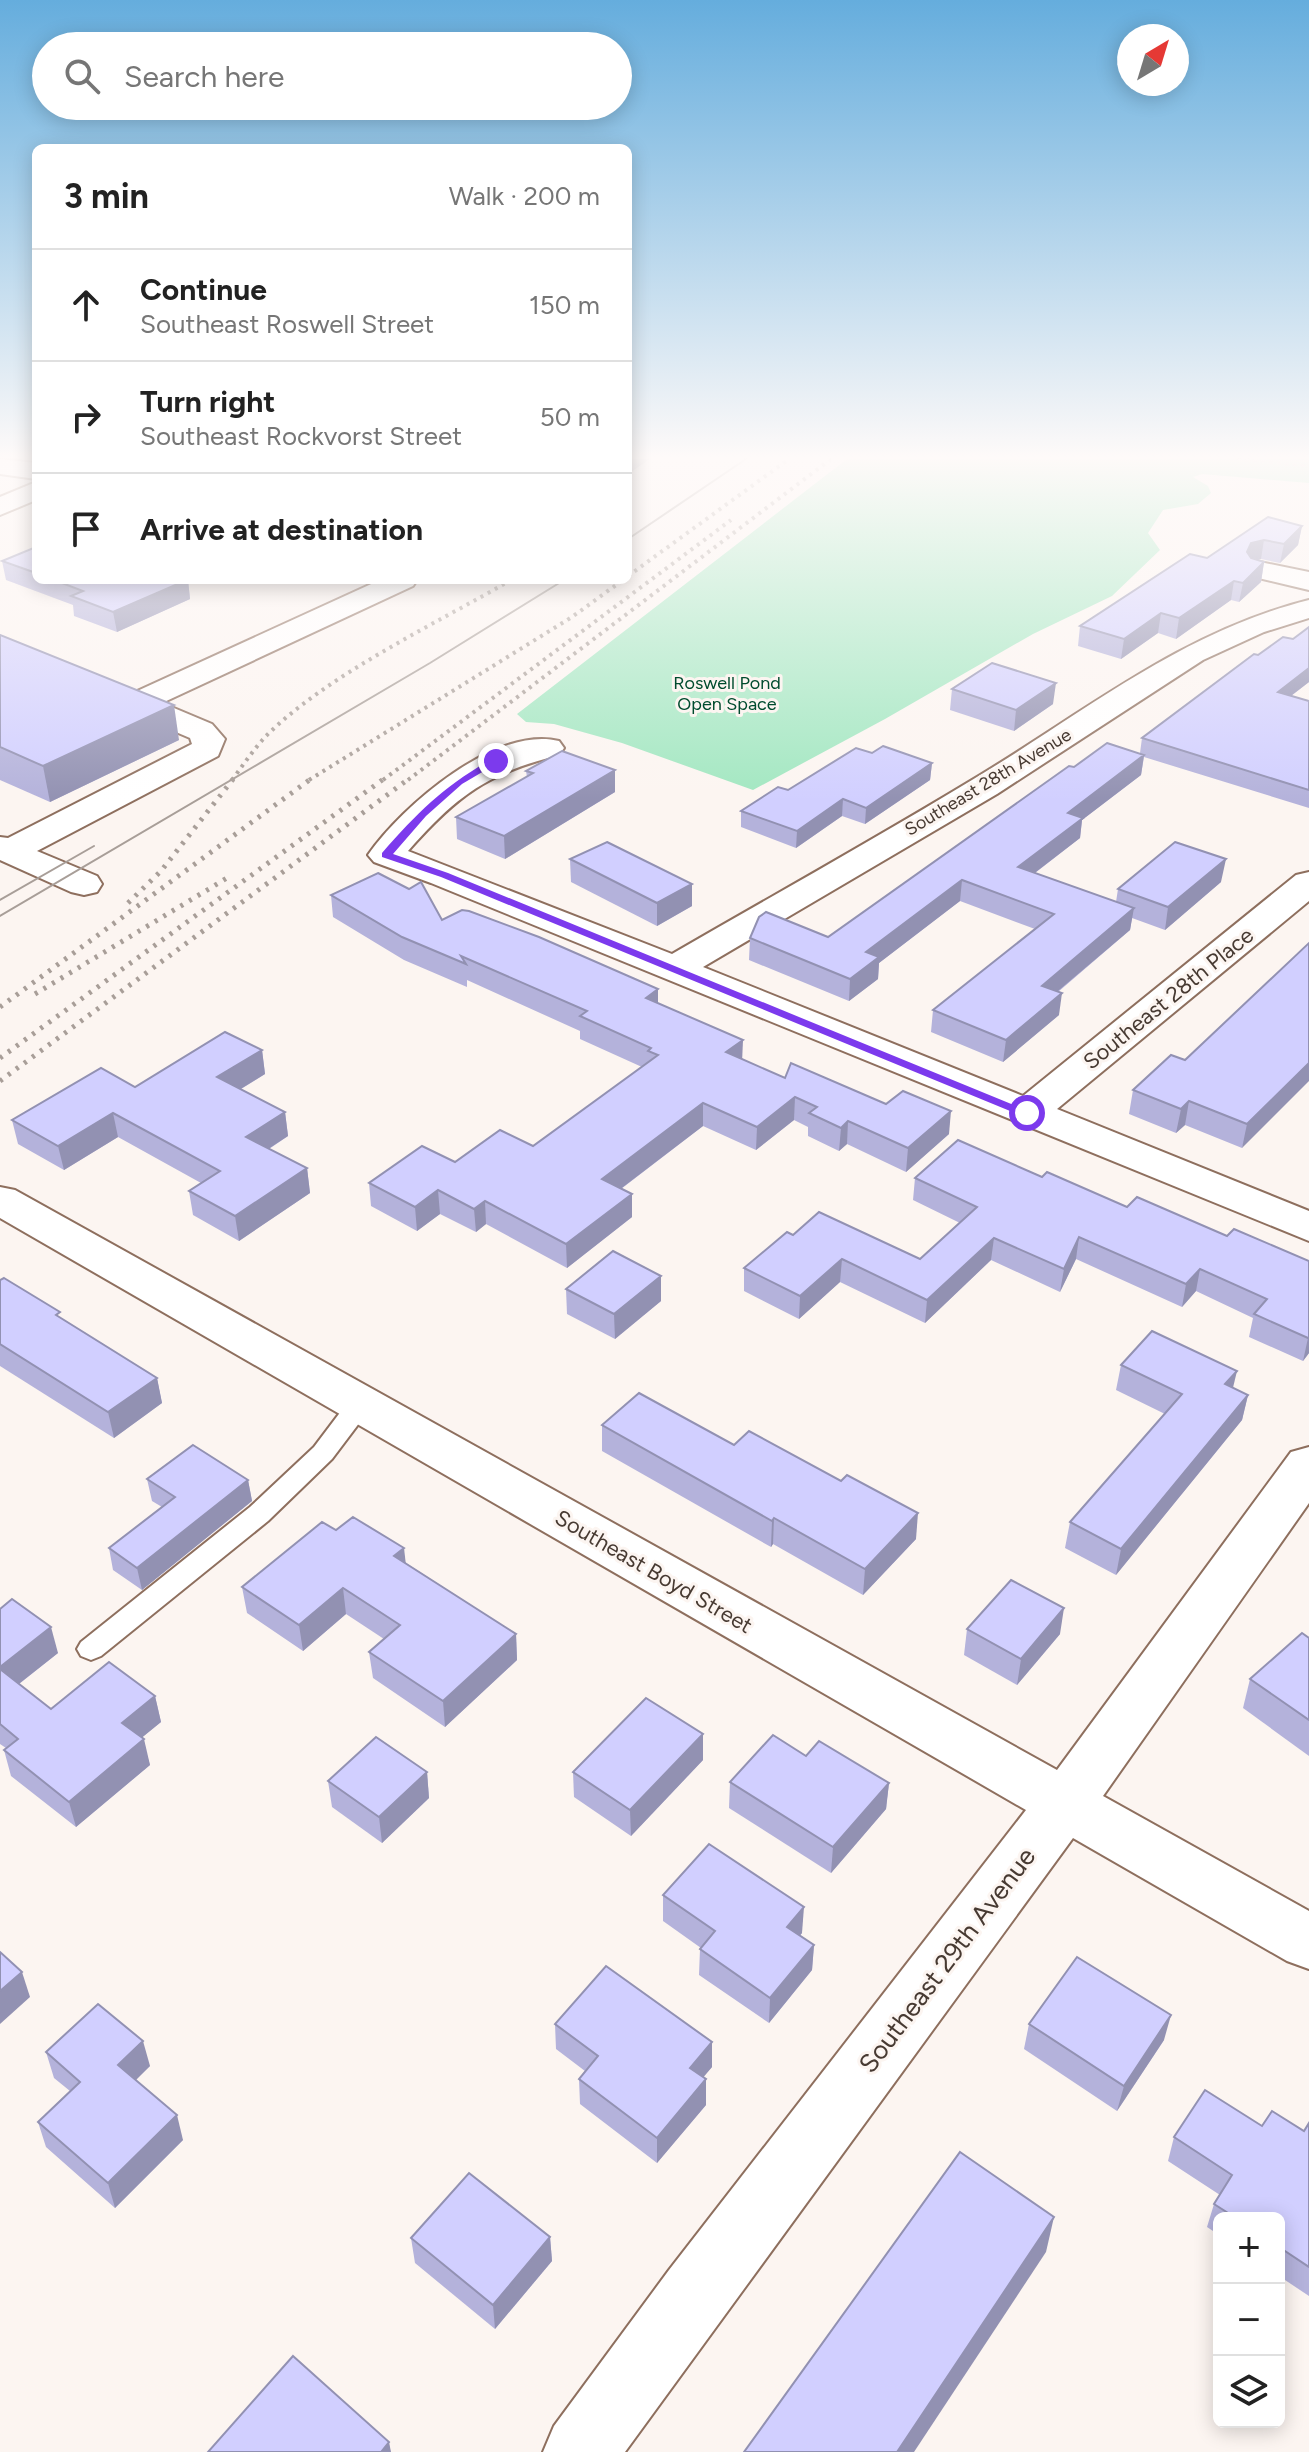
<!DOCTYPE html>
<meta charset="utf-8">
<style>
:root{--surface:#fff;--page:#f6f6f6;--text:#222;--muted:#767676;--line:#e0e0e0}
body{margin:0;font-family:Figtree,sans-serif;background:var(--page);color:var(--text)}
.controls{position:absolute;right:24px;bottom:24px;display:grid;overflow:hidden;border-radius:12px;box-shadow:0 4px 20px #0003}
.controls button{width:72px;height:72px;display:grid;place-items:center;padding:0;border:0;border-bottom:2px solid var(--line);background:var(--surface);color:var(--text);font:40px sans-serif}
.compass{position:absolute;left:1117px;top:24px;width:72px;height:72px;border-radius:50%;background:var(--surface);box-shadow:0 4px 20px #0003;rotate:38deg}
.stop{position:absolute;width:24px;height:24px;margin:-18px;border:6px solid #7c3aed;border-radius:50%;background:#fff}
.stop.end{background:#7c3aed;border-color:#fff;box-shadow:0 2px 8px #0008}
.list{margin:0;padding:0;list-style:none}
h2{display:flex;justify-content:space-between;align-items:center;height:104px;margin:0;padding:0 32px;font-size:34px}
h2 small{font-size:26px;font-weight:400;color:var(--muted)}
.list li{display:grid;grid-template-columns:52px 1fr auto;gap:24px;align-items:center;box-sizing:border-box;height:112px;padding:0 32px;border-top:2px solid var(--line)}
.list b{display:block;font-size:30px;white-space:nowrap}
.list p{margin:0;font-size:26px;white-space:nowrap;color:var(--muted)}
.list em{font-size:26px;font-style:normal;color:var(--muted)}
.icon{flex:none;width:44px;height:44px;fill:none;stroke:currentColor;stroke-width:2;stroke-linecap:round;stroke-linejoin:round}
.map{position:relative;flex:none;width:1309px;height:2452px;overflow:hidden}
.search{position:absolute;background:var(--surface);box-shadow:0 4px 20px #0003;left:32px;top:32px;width:600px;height:88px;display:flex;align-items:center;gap:20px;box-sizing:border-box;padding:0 28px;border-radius:44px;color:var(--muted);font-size:30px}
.panel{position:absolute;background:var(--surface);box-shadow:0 4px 20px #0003;left:32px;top:144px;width:600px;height:440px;border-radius:12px}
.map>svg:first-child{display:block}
.green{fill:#a2e7c1}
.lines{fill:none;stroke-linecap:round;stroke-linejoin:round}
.lane-casing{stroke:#8e6f5e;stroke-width:4}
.street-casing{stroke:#8e6f5e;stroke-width:4}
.path{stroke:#c5bcb7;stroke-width:3;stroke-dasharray:4 4;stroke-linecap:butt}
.lane{fill:#fff;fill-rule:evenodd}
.street{fill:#fff;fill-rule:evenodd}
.tram{stroke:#a89e98;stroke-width:2}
.rail-far1{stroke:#a89e98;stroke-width:4;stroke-dasharray:3 5;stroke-linecap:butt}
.rail{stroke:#a89e98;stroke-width:5;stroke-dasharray:3 7;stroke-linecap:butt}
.wall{fill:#b4b2db}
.shaded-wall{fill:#9291b2}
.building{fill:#d1cfff;stroke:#9291b2;stroke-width:2}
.route{fill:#7c3aed}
.labels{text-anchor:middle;stroke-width:6;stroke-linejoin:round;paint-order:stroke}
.far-park-label{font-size:18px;fill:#004b2e;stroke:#fcf5f1}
.far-street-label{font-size:18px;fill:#473a32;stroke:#fcf5f1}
.street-label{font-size:22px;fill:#473a32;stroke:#fcf5f1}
.near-street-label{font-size:26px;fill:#473a32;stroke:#fcf5f1}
</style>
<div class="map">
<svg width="1309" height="2452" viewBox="0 0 1309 2452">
<rect width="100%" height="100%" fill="#fcf5f1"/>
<polygon class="green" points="847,459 1309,459 1309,483 1202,474 1193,477 1208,486 1211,493 1198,504 1163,510 1148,533 1160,550 1112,596 1033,634 885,719 753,790 622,743 554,724 526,722 517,714"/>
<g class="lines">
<g class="lane-casing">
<polygon id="lane" points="360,1396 369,1398 372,1404 369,1410 332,1459 268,1521 101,1656 91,1660 81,1656 77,1649 81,1642 250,1507 314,1447 351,1398"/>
</g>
<g class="street-casing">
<g id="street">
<polygon points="0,459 36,463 36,479 0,474"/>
<polygon points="36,482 36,500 0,515 0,497"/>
<polygon points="1260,562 1309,572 1309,590 1250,576 1246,570 1250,564"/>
<polygon points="380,580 417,580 413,586 162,703 212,724 225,739 218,756 37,851 97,876 102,884 97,892 84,895 71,892 0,860 0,837 8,838 192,744 190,738 110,704 105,697 110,690 121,688 135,692"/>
<path d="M1309 600V618L1264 632 1203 660 997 794 703 967 1023 1096 1296 875 1309 872V901L1057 1109 1309 1211V1241L431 883 374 862 368 855C402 806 496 725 559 741L564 748 559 755C488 773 457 795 408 851L672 954C772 896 873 840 972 780 1084 713 1181 632 1309 600Z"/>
<polygon points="0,1187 15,1190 1057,1770 1291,1452 1309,1447 1309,1503 1103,1796 1309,1911 1309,1969 1287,1961 1073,1838 625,2452 543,2452 554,2426 669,2270 1026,1810 0,1218"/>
</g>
</g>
<polyline class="path" points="1237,459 1309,466"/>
<use href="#lane" class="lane"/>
<use href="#street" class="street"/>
<g class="tram">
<polyline points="628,539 746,459"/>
<polyline points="0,900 94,846"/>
<polyline points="0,916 430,663 564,580"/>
</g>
<g class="rail-far1">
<polyline points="628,576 789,459"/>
<path d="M232 780C243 765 254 749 266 736 327 675 435 624 511 580"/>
<polyline points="309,780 572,617 623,580"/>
<polyline points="383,780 731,520"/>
<polyline points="408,780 831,459"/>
</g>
<g class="rail">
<polyline points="128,903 161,871 234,778"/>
<polyline points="35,994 227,878"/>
<polyline points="0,1007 312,778"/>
<polyline points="0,1058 385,778"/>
<polyline points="0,1081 410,778"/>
</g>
</g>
<g class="wall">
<polygon points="1302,526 1298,545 1280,563 1261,559 1257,560 1264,562 1261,582 1239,602 1231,600 1176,639 1158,633 1121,659 1078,646 1080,626 1207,558"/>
<polygon points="36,547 36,580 188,580 190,599 117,632 74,616 73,605 6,580 2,561"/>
<polygon points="1309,627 1309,682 1291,696 1309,701 1309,808 1144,757 1141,775 1082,820 1080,838 1035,873 1116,902 1118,889 1221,882 1165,930 1132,918 1130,930 1058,992 1059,1015 1003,1062 931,1032 933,1010 1035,929 960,901 879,963 878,979 849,1001 749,960 750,938 828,937 1074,767 1140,753 1142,738 1258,655 1293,639"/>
<polygon points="0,635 179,740 50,802 0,780"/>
<polygon points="952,689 1053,704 1014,731 950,710"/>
<polygon points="872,753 932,763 930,780 865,824 842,816 796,848 741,827 741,811"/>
<polygon points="526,771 615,792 505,859 457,839 456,817 527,777"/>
<polygon points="570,859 692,906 657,926 571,882"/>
<polygon points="331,895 442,920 658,1003 742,1059 785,1078 949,1134 906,1172 847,1144 839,1151 808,1136 808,1127 794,1120 756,1150 703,1126 621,1189 632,1217 567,1268 486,1224 476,1232 440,1214 417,1231 371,1206 369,1183 455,1162 533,1146 642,1067 580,1039 580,1031 467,980 467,987 404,960 333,917"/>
<polygon points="1309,943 1242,1148 1185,1125 1176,1133 1129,1114 1133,1090 1185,1060"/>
<polygon points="262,1050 265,1074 241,1089 285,1112 288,1136 269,1149 307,1168 310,1193 239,1241 193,1215 189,1191 201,1183 118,1137 64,1170 18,1144 12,1120 135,1087"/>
<polygon points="1042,1177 1127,1207 1309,1261 1309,1353 1303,1361 1249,1337 1253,1318 1196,1291 1182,1307 1076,1259 1060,1292 991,1260 925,1323 840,1282 799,1319 744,1291 744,1268 793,1235 920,1259 960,1223 913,1200 915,1178"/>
<polygon points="661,1276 661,1301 615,1339 567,1314 566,1289"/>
<polygon points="0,1280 157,1378 162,1403 114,1438 0,1366"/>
<polygon points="1121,1365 1233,1388 1248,1395 1242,1420 1116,1575 1065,1548 1070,1522 1165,1414 1116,1390"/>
<polygon points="602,1425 734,1445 916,1539 863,1595 773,1544 771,1547 602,1451"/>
<polygon points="147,1479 248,1480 252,1501 142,1590 113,1570 109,1548 162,1507 152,1501"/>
<polygon points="336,1530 406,1563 516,1634 517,1660 445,1727 373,1678 369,1652 384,1639 346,1614 303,1651 247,1613 242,1587"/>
<polygon points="0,1609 58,1653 19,1684 51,1709 155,1696 161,1722 141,1738 150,1765 76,1827 11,1776 4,1750 6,1748 0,1744"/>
<polygon points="967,1629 1060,1634 1017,1685 964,1655"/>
<polygon points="1309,1638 1309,1756 1243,1708 1250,1679"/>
<polygon points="703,1734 703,1760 631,1836 574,1797 573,1772"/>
<polygon points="806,1756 889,1783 886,1809 831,1873 729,1808 730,1782"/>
<polygon points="427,1772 429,1798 382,1843 332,1807 328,1781"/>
<polygon points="663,1895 802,1933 800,1935 814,1945 812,1970 769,2023 699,1975 700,1949 701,1948 663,1921"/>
<polygon points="555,2024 712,2067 703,2077 706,2079 706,2105 657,2163 580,2104 579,2079 585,2071 556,2049"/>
<polygon points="1029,2024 1164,2040 1117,2111 1024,2049"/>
<polygon points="46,2052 150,2066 135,2080 183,2140 115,2208 46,2147 38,2122 70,2091 54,2078"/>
<polygon points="1309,2123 1309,2296 1279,2276 1279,2218 1219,2218 1219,2235 1207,2227 1214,2204 1220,2195 1168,2161 1174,2137 1262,2126 1304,2131"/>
<polygon points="550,2237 552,2261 495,2329 415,2263 411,2238"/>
</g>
<g class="shaded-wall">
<polygon points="628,459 650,459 628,474"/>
<polygon points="1302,526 1298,545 1280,563 1284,544"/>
<polygon points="1264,540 1261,559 1248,562 1247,552 1251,543"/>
<polygon points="1264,562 1261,582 1239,602 1243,583"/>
<polygon points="188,580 190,599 117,632 113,612"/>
<polygon points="1234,581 1231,600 1176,639 1179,618"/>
<polygon points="1161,613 1158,633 1121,659 1124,639"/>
<polygon points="1309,668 1309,682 1275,708 1278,692"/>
<polygon points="1056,683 1053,704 1014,731 1016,710"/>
<polygon points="174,705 179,740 50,802 43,766"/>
<polygon points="1144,755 1141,775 1082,820 1080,838 1015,888 1018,867 1068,813"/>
<polygon points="932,763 930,780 865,824 866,808"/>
<polygon points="615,770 615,792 505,859 504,836"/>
<polygon points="843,799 842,816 796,848 797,831"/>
<polygon points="1226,859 1221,882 1165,930 1168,907"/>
<polygon points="962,880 960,901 879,963 878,979 849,1001 850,979 866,952"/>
<polygon points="692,884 692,906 657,926 657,903"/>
<polygon points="1134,908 1130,930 1039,1007 1042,986"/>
<polygon points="658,989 658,1011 646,998"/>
<polygon points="1062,993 1059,1015 1003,1062 1006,1040"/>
<polygon points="743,1040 742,1063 726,1052"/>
<polygon points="262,1050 265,1074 221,1101 217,1077"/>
<polygon points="1309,1063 1309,1081 1242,1148 1247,1124"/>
<polygon points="795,1097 794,1120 756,1150 757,1127"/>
<polygon points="1189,1101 1185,1125 1176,1133 1181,1109"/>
<polygon points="703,1103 703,1126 602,1203 602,1179"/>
<polygon points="951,1111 949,1134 906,1172 908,1148"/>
<polygon points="285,1112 288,1136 250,1161 246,1137"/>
<polygon points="113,1113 118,1137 64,1170 58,1146"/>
<polygon points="848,1121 847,1144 839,1151 841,1128"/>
<polygon points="307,1168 310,1193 239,1241 235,1216"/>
<polygon points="438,1190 440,1214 417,1231 415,1207"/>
<polygon points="632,1194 632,1217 567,1268 566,1244"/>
<polygon points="485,1201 486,1224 476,1232 474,1209"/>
<polygon points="1079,1237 1076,1259 1060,1292 1064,1269"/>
<polygon points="994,1238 991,1260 925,1323 927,1300"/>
<polygon points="842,1259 840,1282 799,1319 800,1296"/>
<polygon points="1200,1269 1196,1291 1182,1307 1186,1284"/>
<polygon points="661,1276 661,1301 615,1339 614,1314"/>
<polygon points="1309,1337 1309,1353 1303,1361 1308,1338"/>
<polygon points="1237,1371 1231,1396 1225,1384"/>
<polygon points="157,1378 162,1403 114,1438 108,1412"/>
<polygon points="1248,1395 1242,1420 1116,1575 1121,1549"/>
<polygon points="248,1480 252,1501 142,1590 137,1568"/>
<polygon points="918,1513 916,1539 863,1595 865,1569"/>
<polygon points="774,1518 773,1544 771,1547 772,1521"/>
<polygon points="404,1548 407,1574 394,1556"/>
<polygon points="343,1588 346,1614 303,1651 299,1625"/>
<polygon points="1064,1608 1060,1634 1017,1685 1021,1659"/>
<polygon points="51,1627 58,1653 6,1694 0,1672 0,1667"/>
<polygon points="516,1634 517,1660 445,1727 443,1701"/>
<polygon points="155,1696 161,1722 128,1749 122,1723"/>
<polygon points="703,1734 703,1760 631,1836 630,1810"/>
<polygon points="144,1739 150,1765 76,1827 69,1802"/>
<polygon points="427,1772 429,1798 382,1843 379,1817"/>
<polygon points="889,1783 886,1809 831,1873 833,1847"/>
<polygon points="804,1907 802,1933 786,1953 787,1927"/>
<polygon points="814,1945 812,1970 769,2023 770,1998"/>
<polygon points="22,1972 30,1997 0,2024 0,1991"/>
<polygon points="1171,2015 1164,2040 1117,2111 1124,2086"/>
<polygon points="143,2041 150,2066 125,2091 118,2065"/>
<polygon points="712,2042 712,2067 690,2093 690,2068"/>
<polygon points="706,2079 706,2105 657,2163 657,2138"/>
<polygon points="177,2115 183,2140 115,2208 108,2183"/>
<polygon points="1054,2217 1046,2252 914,2452 897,2452"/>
<polygon points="550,2237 552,2261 495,2329 493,2305"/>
<polygon points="389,2442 391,2452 381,2452"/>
</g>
<g class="building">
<polygon points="1268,517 1302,526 1284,544 1264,540 1251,543 1247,552 1251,558 1264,562 1243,583 1234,581 1179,618 1161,613 1124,639 1080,626 1190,554 1207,558"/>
<polygon points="36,547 36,573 2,561"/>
<polygon points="54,580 187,580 113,612 71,596 83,591"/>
<polygon points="1309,627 1309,668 1278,692 1309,701 1309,790 1142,738 1254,654 1258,655 1283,637 1293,639"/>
<polygon points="0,635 174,705 43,766 0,747"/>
<polygon points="992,663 1056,683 1016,710 952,689"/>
<polygon points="1107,743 1144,755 1068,813 1083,818 1018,867 1134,908 1042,986 1062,993 1006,1040 933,1010 1054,914 962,880 866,952 879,957 850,979 750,938 759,917 766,912 828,937 1069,766 1074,767"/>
<polygon points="883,746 932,763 866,808 843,799 797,831 741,811 778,787 788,790 856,748 872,753"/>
<polygon points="562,751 615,770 504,836 456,817 533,773 526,771"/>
<polygon points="607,842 692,884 657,903 570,859"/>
<polygon points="1175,842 1226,859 1168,907 1118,889"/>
<polygon points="378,873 409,889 421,882 442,920 462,910 469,911 539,937 658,989 646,998 743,1040 726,1052 785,1078 791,1063 886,1104 903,1091 951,1111 908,1148 848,1121 841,1128 809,1113 817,1107 795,1097 757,1127 703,1103 602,1179 632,1194 566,1244 485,1201 474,1209 438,1190 415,1207 369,1183 422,1146 455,1162 500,1130 533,1146 658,1055 648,1051 651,1048 580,1016 587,1011 461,956 466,964 402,937 331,895"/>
<polygon points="1309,943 1309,1063 1247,1124 1189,1101 1181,1109 1133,1090 1171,1055 1185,1060"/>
<polygon points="225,1032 262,1050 217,1077 285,1112 246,1137 307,1168 235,1216 189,1191 220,1171 113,1113 58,1146 12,1120 101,1068 135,1087"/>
<polygon points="958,1140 1042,1177 1047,1172 1127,1207 1137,1197 1227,1236 1234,1229 1309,1261 1309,1337 1308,1338 1254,1314 1267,1299 1200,1269 1186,1284 1079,1237 1064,1269 994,1238 927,1300 842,1259 800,1296 744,1268 787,1232 793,1235 819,1212 920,1259 977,1207 915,1178"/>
<polygon points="613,1251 661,1276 614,1314 566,1289"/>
<polygon points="4,1278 60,1312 56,1315 157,1378 108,1412 0,1344 0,1280"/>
<polygon points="1152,1331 1237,1371 1225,1384 1248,1395 1121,1549 1070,1522 1182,1394 1121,1365"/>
<polygon points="639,1393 734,1445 749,1431 841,1481 847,1475 918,1513 865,1569 774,1518 772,1521 602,1425"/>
<polygon points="193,1445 248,1480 137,1568 109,1548 175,1497 147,1479"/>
<polygon points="353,1517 404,1548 394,1556 516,1634 443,1701 369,1652 400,1625 343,1588 299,1625 242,1587 322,1522 336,1530"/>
<polygon points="1011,1580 1064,1608 1021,1659 967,1629"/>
<polygon points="12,1599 51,1627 0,1667 0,1609"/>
<polygon points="1302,1633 1309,1638 1309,1720 1250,1679"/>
<polygon points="109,1662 155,1696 122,1723 144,1739 69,1802 4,1750 18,1739 0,1724 0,1669 51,1709"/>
<polygon points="646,1698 703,1734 630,1810 573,1772"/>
<polygon points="773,1735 806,1756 819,1741 889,1783 833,1847 730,1782"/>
<polygon points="376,1737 427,1772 379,1817 328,1781"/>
<polygon points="709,1844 804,1907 787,1927 814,1945 770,1998 700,1949 715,1931 663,1895"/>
<polygon points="0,1952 22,1972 0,1991"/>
<polygon points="1077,1957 1171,2015 1124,2086 1029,2024"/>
<polygon points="606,1966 712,2042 690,2068 706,2079 657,2138 579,2079 598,2056 555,2024"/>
<polygon points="98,2004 143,2041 118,2065 177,2115 108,2183 38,2122 80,2082 46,2052"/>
<polygon points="1205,2090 1262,2126 1272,2111 1304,2131 1309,2123 1309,2267 1279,2247 1279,2218 1236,2218 1214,2204 1232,2175 1174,2137"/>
<polygon points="960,2152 1054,2217 897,2452 744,2452"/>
<polygon points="469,2173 550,2237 493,2305 411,2238"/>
<polygon points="293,2356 389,2442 381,2452 208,2452"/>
</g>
<linearGradient id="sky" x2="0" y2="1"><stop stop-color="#65addd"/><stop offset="0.57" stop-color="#fefaf9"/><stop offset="1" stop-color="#fefaf9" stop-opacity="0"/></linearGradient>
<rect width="1309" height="802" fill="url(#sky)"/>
<path class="route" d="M492 759 501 761 462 784 426 816 393 854 448 873 1033 1113 1022 1116 441 877 382 857V853C419 811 444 786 492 759Z"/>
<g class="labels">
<g class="far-park-label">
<text x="727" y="689">Roswell Pond<tspan x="727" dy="21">Open Space</tspan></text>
</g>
<g class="far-street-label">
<text transform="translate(988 782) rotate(-31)" y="6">Southeast 28th Avenue</text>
</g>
<g class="street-label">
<text transform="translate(1168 998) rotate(-39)" y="8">Southeast 28th Place</text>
<text transform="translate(654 1571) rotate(30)" y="8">Southeast Boyd Street</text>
</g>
<g class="near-street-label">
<text transform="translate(947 1960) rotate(-53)" y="9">Southeast 29th Avenue</text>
</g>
</g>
</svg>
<div class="controls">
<button>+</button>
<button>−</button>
<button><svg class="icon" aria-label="layers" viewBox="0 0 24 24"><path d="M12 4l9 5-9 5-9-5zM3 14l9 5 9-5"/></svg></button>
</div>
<svg class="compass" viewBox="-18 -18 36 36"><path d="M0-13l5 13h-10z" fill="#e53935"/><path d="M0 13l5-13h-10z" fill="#767676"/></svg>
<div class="stop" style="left:1027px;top:1113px"></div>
<div class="stop end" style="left:496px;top:761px"></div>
<div class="search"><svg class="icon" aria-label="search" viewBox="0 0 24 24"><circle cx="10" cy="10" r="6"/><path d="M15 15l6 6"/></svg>Search here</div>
<section class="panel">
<h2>3 min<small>Walk · 200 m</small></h2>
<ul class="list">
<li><svg class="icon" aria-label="ahead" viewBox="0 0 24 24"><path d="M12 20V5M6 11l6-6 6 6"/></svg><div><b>Continue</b><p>Southeast Roswell Street</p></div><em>150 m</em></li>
<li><svg class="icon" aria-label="right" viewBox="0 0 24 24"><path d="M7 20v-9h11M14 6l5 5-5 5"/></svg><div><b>Turn right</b><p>Southeast Rockvorst Street</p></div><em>50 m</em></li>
<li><svg class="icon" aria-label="arrive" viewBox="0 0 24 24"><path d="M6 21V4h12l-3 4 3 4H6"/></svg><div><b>Arrive at destination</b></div></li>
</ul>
</section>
</div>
